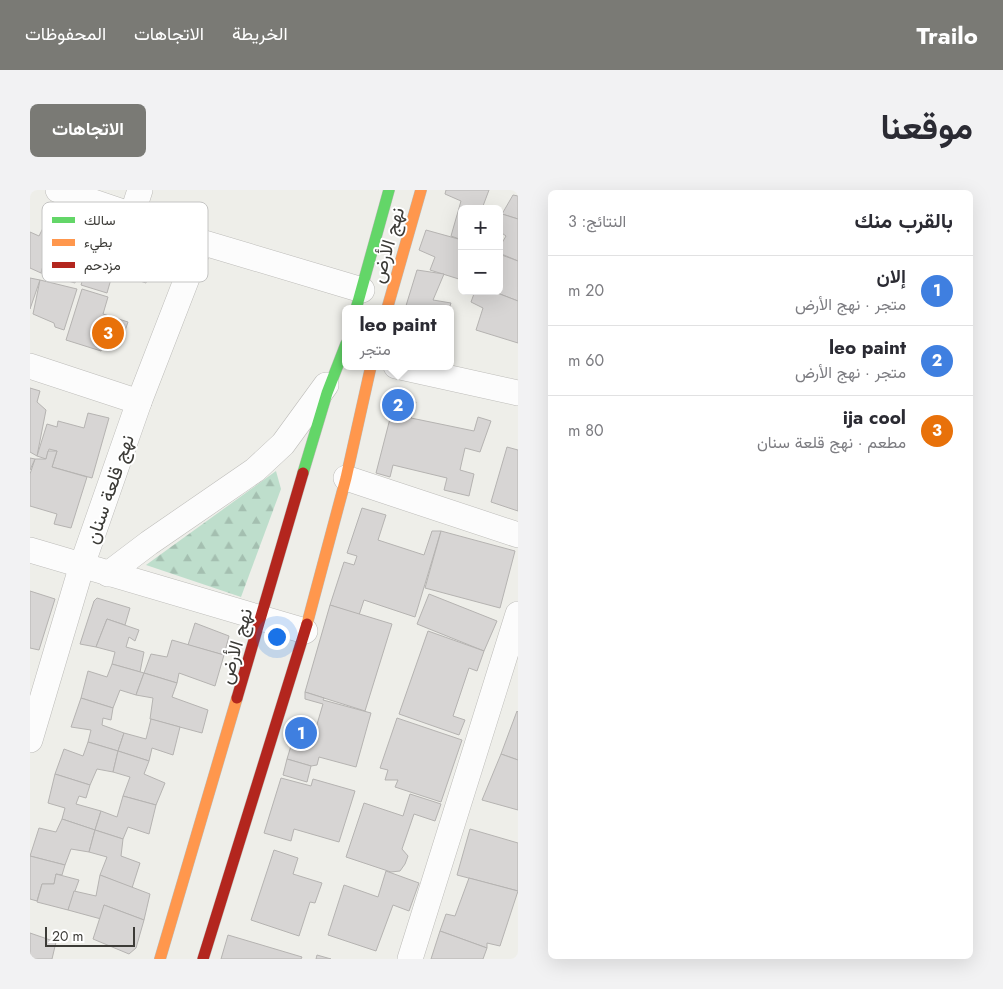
<!DOCTYPE html>
<html lang="ar">
<meta charset="utf-8">
<style>
:root{--surface:#fff;--page:#f2f2f3;--text:#2b2b33;--muted:#7c7c81;--line:#e1e1e2;--accent:#7a7a75}
body{margin:0;font-family:Jost,Vazirmatn,sans-serif;background:var(--page);color:var(--text);direction:rtl}
.controls{position:absolute;right:15px;top:15px;display:grid;overflow:hidden;border-radius:8px;box-shadow:0 5px 20px #0002}
.controls button{width:45px;height:45px;display:grid;place-items:center;padding:0;border:0;border-bottom:1px solid var(--line);background:var(--surface);color:var(--text);font:25px sans-serif}
.scale{position:absolute;left:15px;bottom:12px;width:90px;box-sizing:border-box;padding-left:5px;border:2px solid #3c3b37;border-top:0;font-size:14px;line-height:18px;white-space:nowrap;color:#3c3b37;-webkit-text-stroke:4px #fff;paint-order:stroke}
.you{position:absolute;left:246px;top:446px;width:18px;height:18px;margin:-12px;border:4px solid #fff;border-radius:50%;background:#1a73e8;box-shadow:0 0 0 8px #1a73e833}
.badge{display:grid;place-items:center;width:32px;height:32px;border-radius:50%;background:var(--accent);color:#fff;font-size:16px;font-weight:700}
.pin{position:absolute;translate:-50% -50%;border:2px solid #fff;box-shadow:0 1px 5px #0006}
.popup{position:absolute;left:312px;top:115px;width:112px;height:65px;box-sizing:border-box;display:grid;place-content:center;border-radius:8px;background:var(--surface);filter:drop-shadow(0 1px 4px #0005);font-size:16px;white-space:nowrap;color:var(--muted)}
.popup b{font-size:19px;color:var(--text)}
.popup::after{content:'';position:absolute;left:50%;top:100%;margin-left:-10px;border:10px solid transparent;border-top-color:var(--surface)}
.list{margin:0;padding:0;list-style:none}
h2{display:flex;justify-content:space-between;align-items:center;height:65px;margin:0;padding:0 20px;font-size:21px}
h2 small{font-size:16px;font-weight:400;color:var(--muted)}
.list li{display:grid;grid-template-columns:32px 1fr auto;gap:15px;align-items:center;box-sizing:border-box;height:70px;padding:0 20px;border-top:1px solid var(--line)}
.list b{display:block;font-size:19px;white-space:nowrap}
.list p{margin:0;font-size:16px;white-space:nowrap;color:var(--muted)}
.list em{font-size:16px;font-style:normal;color:var(--muted)}
.map{position:relative;flex:none;width:488px;height:769px;overflow:hidden;direction:ltr;border-radius:8px}
header{display:flex;align-items:center;gap:30px;box-sizing:border-box;height:70px;padding:0 25px;background:var(--accent);color:#fff}
header strong{font-size:24px}
nav{display:flex;gap:28px;margin-inline-start:auto;font-size:18px}
.intro{display:flex;align-items:center;justify-content:space-between;box-sizing:border-box;height:120px;padding:0 30px}
h1{margin:0;font-size:35px}
.button{padding:12px 22px;border-radius:8px;background:var(--accent);color:#fff;font-size:18px;font-weight:700}
main{display:flex;gap:30px;padding:0 30px}
aside{flex:1;background:var(--surface);border-radius:8px;box-shadow:0 5px 20px #0002}
.map>svg:first-child{display:block}
.forest{fill:url(#forest-firs)}
.building{fill:#d7d5d4;stroke:#b5b3b1}
.lines{fill:none;stroke-linecap:round;stroke-linejoin:round}
.street-casing{stroke:#bdbcb9;stroke-width:26}
.fast-casing{stroke:#bdbcb9;stroke-width:12}
.slow-casing{stroke:#bdbcb9;stroke-width:12}
.jam-casing{stroke:#bdbcb9;stroke-width:12}
.street{stroke:#fcfcfc;stroke-width:25}
.fast{stroke:#63d668;stroke-width:11}
.slow{stroke:#ff974d;stroke-width:11}
.jam{stroke:#b3261e;stroke-width:11}
.labels{text-anchor:middle;stroke-width:4;stroke-linejoin:round;paint-order:stroke}
.street-label{font-size:19px;fill:#3c3b37;stroke:#fff}
.key{fill:#fff;stroke:#c4c4c3;stroke-width:1}
.key-label{font-size:14px;fill:#3c3b37}
</style>
<header>
<strong>Trailo</strong>
<nav><a>الخريطة</a><a>الاتجاهات</a><a>المحفوظات</a></nav>
</header>
<div class="intro"><h1>موقعنا</h1><a class="button">الاتجاهات</a></div>
<main>
<aside>
<h2>بالقرب منك<small>النتائج: 3</small></h2>
<ul class="list">
<li><span class="badge" style="background:#3f7fe0">1</span><div><b>إلان</b><p>متجر · نهج الأرض</p></div><em>20 m</em></li>
<li><span class="badge" style="background:#3f7fe0">2</span><div><b>leo paint</b><p>متجر · نهج الأرض</p></div><em>60 m</em></li>
<li><span class="badge" style="background:#e8710a">3</span><div><b>ija cool</b><p>مطعم · نهج قلعة سنان</p></div><em>80 m</em></li>
</ul>
</aside>
<div class="map">
<svg width="488" height="769" viewBox="0 0 488 769">
<defs>
<pattern id="forest-firs" width="22" height="20" patternUnits="userSpaceOnUse" patternTransform="scale(1.25)"><rect width="22" height="20" fill="#bedecc"/><path d="M5 1l3.5 6h-7zM16 11l3.5 6h-7z" fill="#a4bfb0"/></pattern>
</defs>
<rect width="100%" height="100%" fill="#eeeee9"/>
<polygon class="forest" points="246,281 251,299 211,407 116,375"/>
<g class="building">
<polygon points="416,0 459,0 453,16 460,19 432,19 432,50 421,46 431,11 415,4"/>
<polygon points="483,5 488,6 488,29 472,24"/>
<polygon points="472,24 488,29 488,71 469,63 469,58 476,46 469,41 469,33"/>
<polygon points="13,38 23,41 11,83 0,78 0,42 9,46"/>
<polygon points="396,40 432,50 432,90 400,80 405,67 389,60"/>
<polygon points="23,41 58,50 45,93 11,83"/>
<polygon points="67,43 126,61 116,93 83,82 77,103 51,95"/>
<polygon points="469,64 488,71 488,111 462,101 469,101"/>
<polygon points="387,80 414,84 403,110 421,113 419,119 375,119"/>
<polygon points="0,88 10,90 0,119"/>
<polygon points="10,90 47,99 34,140 25,137 24,133 3,124"/>
<polygon points="52,99 78,107 73,124 98,132 91,152 75,147 71,161 36,150"/>
<polygon points="445,101 462,101 488,111 488,153 446,140 453,118 441,112"/>
<polygon points="0,198 10,201 7,212 16,220 7,266 0,262"/>
<polygon points="368,208 386,212 381,228 444,241 448,227 461,231 450,262 435,258 430,280 444,284 439,306 414,300 417,288 363,275 360,287 346,283 364,213"/>
<polygon points="58,223 79,228 62,288 22,277 27,261 19,259 16,269 7,266 17,234 27,237 28,231 54,238"/>
<polygon points="477,257 488,260 488,321 461,312"/>
<polygon points="18,261 27,261 22,277 57,287 41,338 24,334 27,324 0,316 0,284 5,269 16,269"/>
<polygon points="0,268 5,269 0,280"/>
<polygon points="332,318 356,325 348,350 394,365 402,341 411,341 385,427 334,410 329,425 300,415 314,372 324,375 327,366 317,363"/>
<polygon points="411,341 485,361 470,418 395,398"/>
<polygon points="0,401 25,409 9,460 0,458"/>
<polygon points="399,404 467,431 454,461 387,434"/>
<polygon points="67,408 100,418 95,435 77,429 66,457 50,454 64,411"/>
<polygon points="300,415 362,434 335,521 275,502"/>
<polygon points="77,429 109,440 105,451 99,447 96,457 114,462 110,482 82,474 85,462 66,457"/>
<polygon points="165,433 199,446 194,465 158,455"/>
<polygon points="398,441 454,461 447,481 439,478 423,526 435,530 429,545 369,524"/>
<polygon points="142,450 194,465 185,496 149,483 147,493 114,483 121,464 137,467"/>
<polygon points="82,474 114,483 106,505 90,500 83,518 51,508 58,481 77,487"/>
<polygon points="114,483 147,493 142,507 178,520 172,543 120,529 123,508 106,505"/>
<polygon points="275,502 294,508 293,510 341,523 326,577 289,567 287,575 281,576 257,569 267,536 285,541 293,514 275,509"/>
<polygon points="51,508 83,518 81,530 73,528 72,535 94,543 88,561 58,552 61,540 41,537"/>
<polygon points="487,521 488,522 488,570 471,564"/>
<polygon points="367,528 432,550 411,612 365,597 368,590 355,590 358,580 350,578"/>
<polygon points="121,529 150,537 143,565 122,558 119,571 88,561 94,543 116,549"/>
<polygon points="58,552 88,561 83,582 67,579 60,595 25,584 34,559 53,566"/>
<polygon points="88,561 119,571 114,584 135,593 126,615 93,606 100,587 83,582"/>
<polygon points="471,564 488,570 488,620 452,610"/>
<polygon points="257,569 281,576 277,592 253,585"/>
<polygon points="25,584 60,595 56,608 49,606 46,614 71,621 65,640 32,629 35,618 18,613"/>
<polygon points="251,588 281,596 283,589 325,601 309,652 264,639 261,651 234,643"/>
<polygon points="380,604 411,614 405,631 384,624 372,659 378,666 375,674 370,681 361,682 316,667 334,613 373,626"/>
<polygon points="93,606 126,615 119,644 98,637 93,649 65,640 71,621 87,627"/>
<polygon points="32,629 65,640 59,662 41,659 35,675 0,666 9,638 26,642"/>
<polygon points="440,639 488,653 488,701 427,685"/>
<polygon points="65,640 93,649 91,666 110,673 102,698 70,685 77,667 59,662"/>
<polygon points="244,660 268,668 263,684 292,693 285,713 280,712 269,746 221,730"/>
<polygon points="0,666 35,675 32,685 26,684 24,694 12,694 7,711 0,709"/>
<polygon points="356,681 389,693 379,721 363,715 346,761 298,745 314,695 348,707"/>
<polygon points="26,684 49,690 38,720 7,712 12,694 24,694"/>
<polygon points="70,685 120,704 114,730 74,715 71,729 38,720 44,701 66,706"/>
<polygon points="439,688 488,701 470,756 457,753 457,758 410,741 416,724 425,726"/>
<polygon points="74,715 114,730 106,758 99,764 63,749"/>
<polygon points="410,741 457,758 453,769 401,769"/>
<polygon points="0,743 26,752 22,769 0,769"/>
<polygon points="198,745 272,767 271,769 191,769"/>
<polygon points="287,765 301,769 286,769"/>
</g>
<g class="lines">
<g class="street-casing">
<g id="street">
<polyline points="28,0 102,25 171,52 332,100"/>
<polyline points="102,25 110,0"/>
<polyline points="0,176 109,212"/>
<polyline points="366,176 488,203"/>
<polyline points="316,288 488,345"/>
<polyline points="0,360 275,441"/>
<polyline points="78,384 119,353 225,280 253,254 296,195"/>
<polyline points="0,550 52,375 109,212 171,52"/>
<polyline points="380,769 488,424"/>
</g>
</g>
<g class="fast-casing">
<g id="fast">
<polyline points="326,119 359,0"/>
<polyline points="273,283 297,203 316,154"/>
</g>
</g>
<g class="slow-casing">
<g id="slow">
<polyline points="357,119 391,0"/>
<polyline points="277,434 316,288 341,176"/>
<polyline points="130,769 207,508"/>
</g>
</g>
<g class="jam-casing">
<g id="jam">
<polyline points="207,508 273,283"/>
<polyline points="173,769 277,434"/>
</g>
</g>
<use href="#street" class="street"/>
<use href="#fast" class="fast"/>
<use href="#slow" class="slow"/>
<use href="#jam" class="jam"/>
</g>
<g class="labels">
<g class="street-label">
<text transform="translate(357 55) rotate(-74)" y="7">نهج الأرض</text>
<text transform="translate(79 299) rotate(-71)" y="7">نهج قلعة سنان</text>
<text transform="translate(205 456) rotate(-74)" y="7">نهج الأرض</text>
</g>
</g>
<rect x="12" y="12" width="166" height="80" rx="8" class="key"/>
<rect x="22" y="27" width="23" height="6" fill="#63d668"/>
<rect x="22" y="49" width="23" height="7" fill="#ff974d"/>
<rect x="22" y="72" width="23" height="6" fill="#b3261e"/>
<g class="key-label">
<text x="54" y="35">سالك</text>
<text x="54" y="57">بطيء</text>
<text x="54" y="80">مزدحم</text>
</g>
</svg>
<div class="controls">
<button>+</button>
<button>−</button>
</div>
<div class="scale">20 m</div>
<div class="you"></div>
<div class="pin badge" style="left:271px;top:543px;background:#3f7fe0">1</div>
<div class="pin badge" style="left:368px;top:215px;background:#3f7fe0">2</div>
<div class="popup"><b>leo paint</b>متجر</div>
<div class="pin badge" style="left:78px;top:143px;background:#e8710a">3</div>
</div>
</main>
